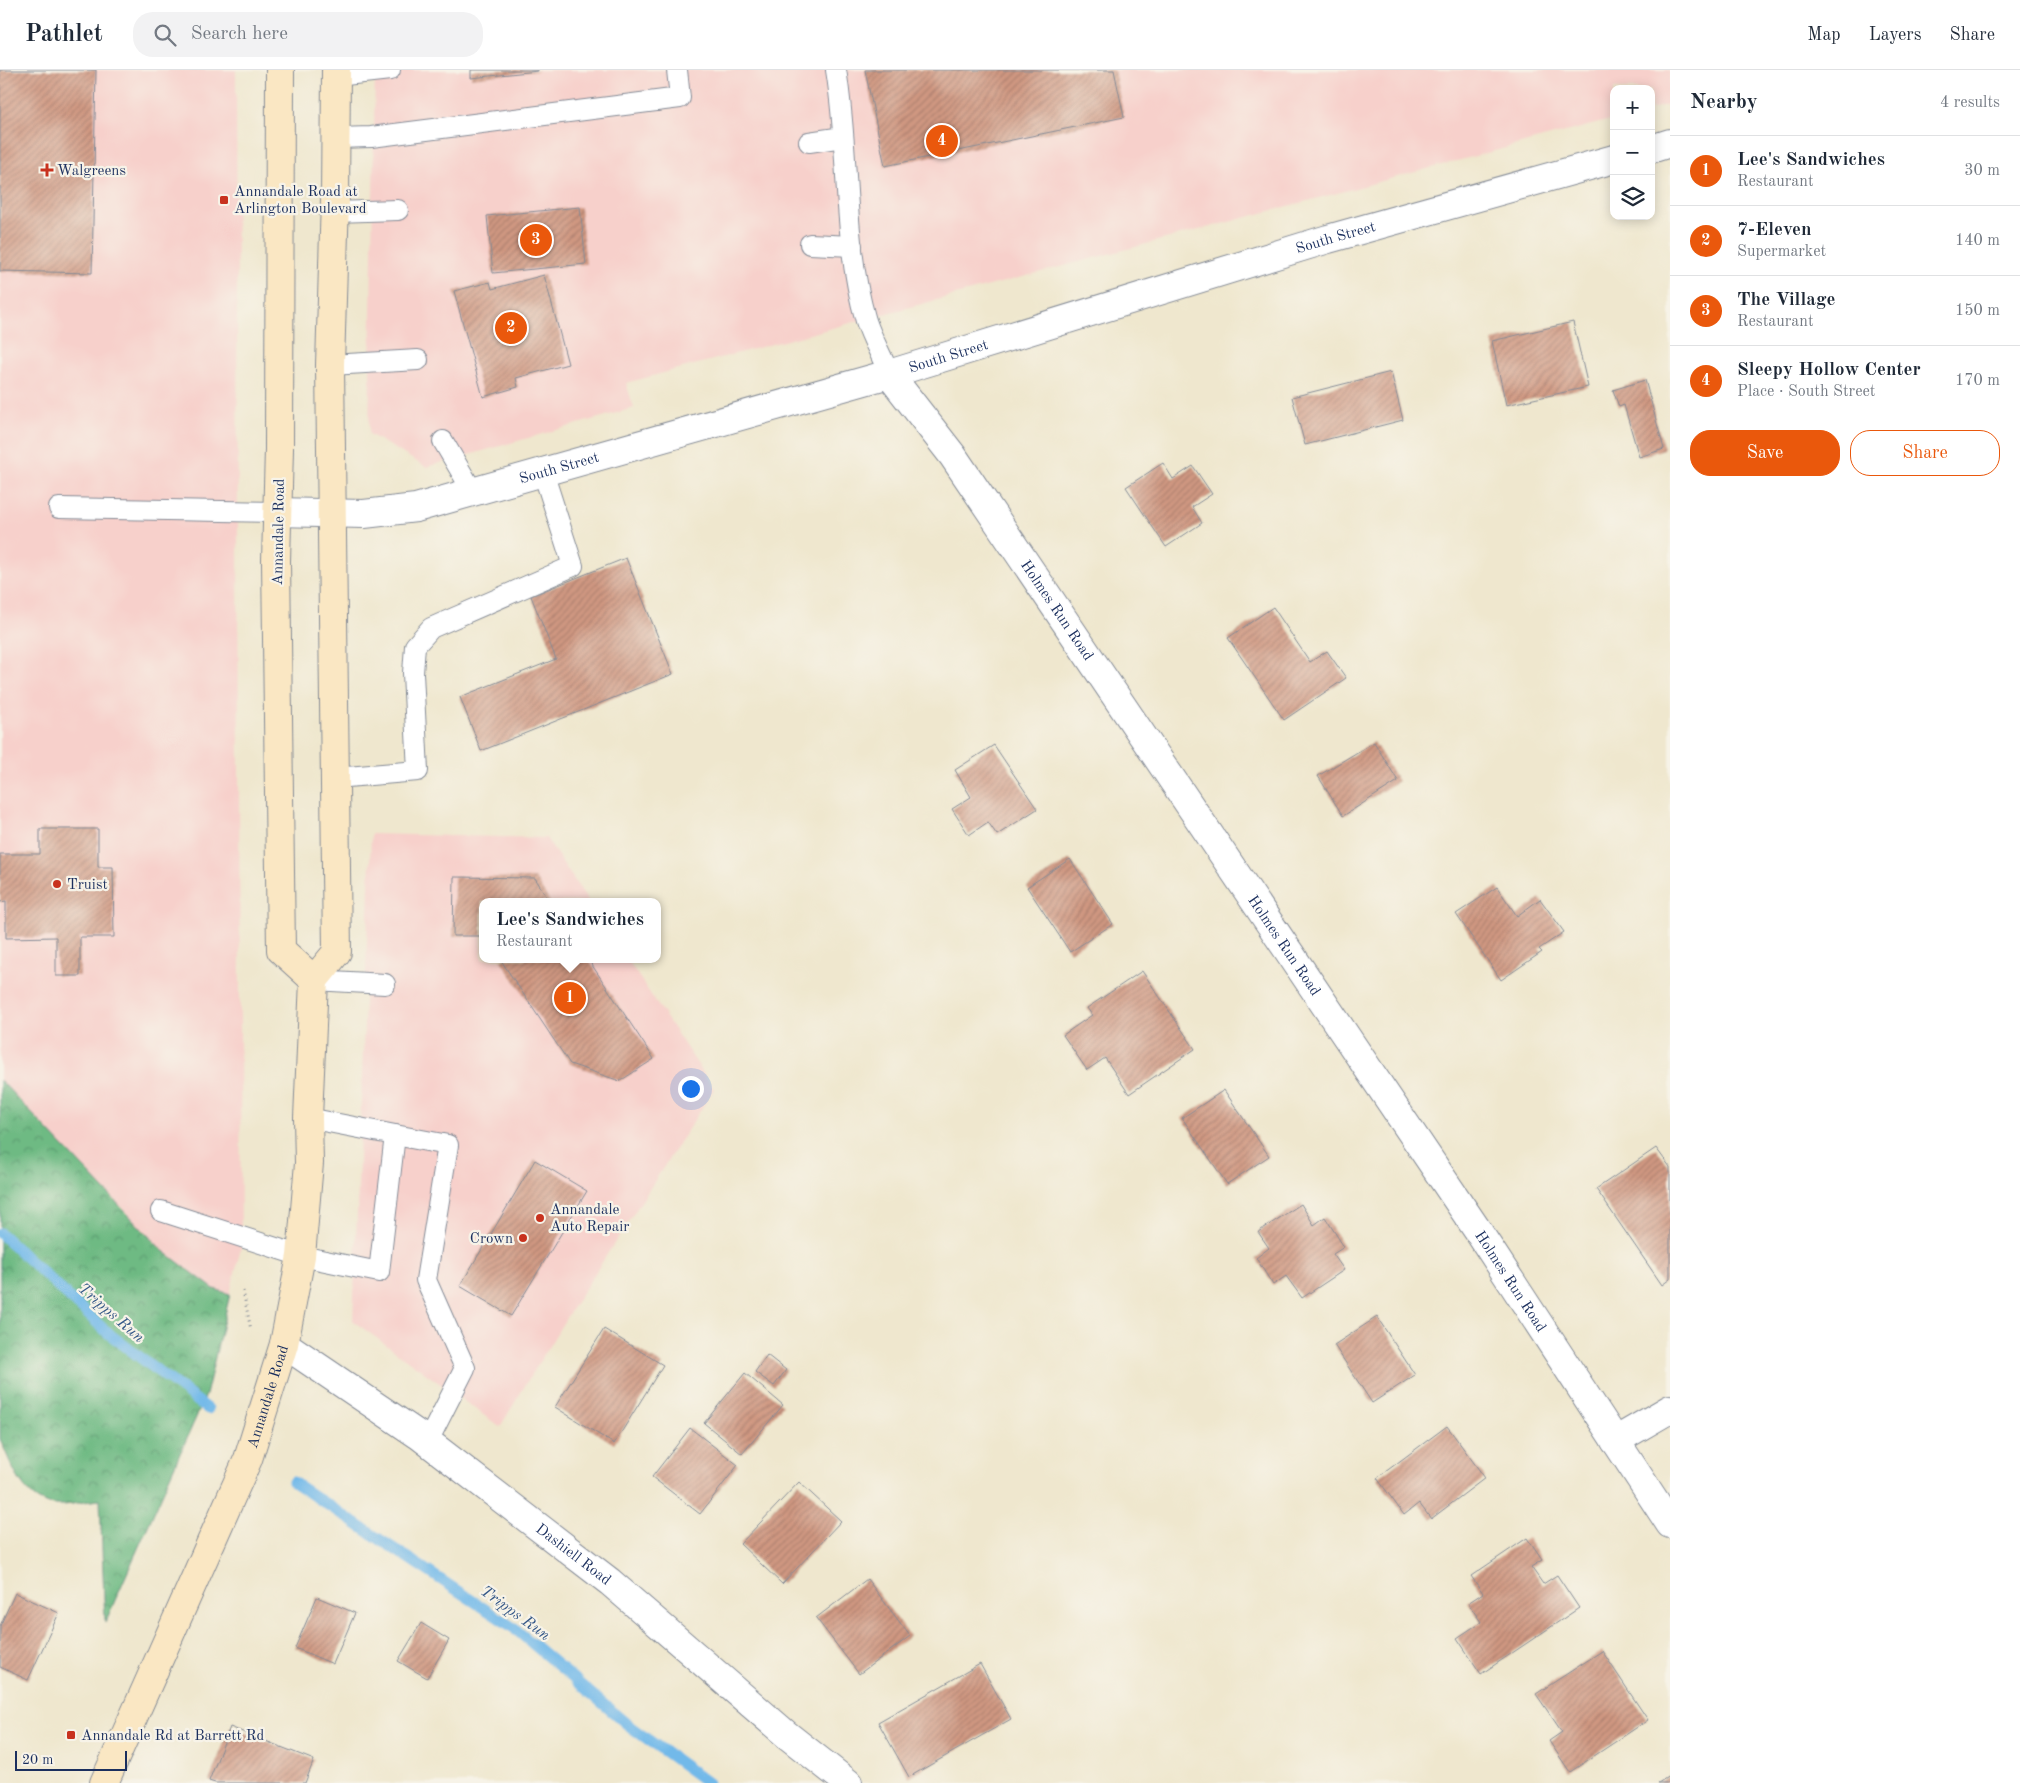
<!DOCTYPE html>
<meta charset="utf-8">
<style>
:root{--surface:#fff;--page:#f2f2f3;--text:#1f2937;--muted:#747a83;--line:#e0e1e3;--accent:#ea580c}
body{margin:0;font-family:"Old Standard TT",serif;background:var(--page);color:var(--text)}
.controls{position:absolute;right:15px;top:15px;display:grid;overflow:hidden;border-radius:10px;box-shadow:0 2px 12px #0003}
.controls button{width:45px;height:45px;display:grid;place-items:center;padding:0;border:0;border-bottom:1px solid var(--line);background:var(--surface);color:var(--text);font:25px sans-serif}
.scale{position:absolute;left:15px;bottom:12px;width:112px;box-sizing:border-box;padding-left:5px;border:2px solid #1b2f5e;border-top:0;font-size:14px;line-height:18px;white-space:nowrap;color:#1b2f5e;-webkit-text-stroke:4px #f7f3e8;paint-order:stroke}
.you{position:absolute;left:690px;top:1018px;width:18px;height:18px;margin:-12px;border:4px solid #fff;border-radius:50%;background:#1a73e8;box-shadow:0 0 0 8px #1a73e833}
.badge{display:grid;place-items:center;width:32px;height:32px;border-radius:50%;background:var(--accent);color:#fff;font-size:16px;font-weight:700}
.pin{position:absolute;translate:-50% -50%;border:2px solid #fff;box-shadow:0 1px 5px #0006}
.popup{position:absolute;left:479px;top:828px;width:182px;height:65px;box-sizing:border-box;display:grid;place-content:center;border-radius:10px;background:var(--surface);filter:drop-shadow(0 1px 4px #0005);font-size:16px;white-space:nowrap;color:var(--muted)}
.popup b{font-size:19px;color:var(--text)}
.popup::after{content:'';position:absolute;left:50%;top:100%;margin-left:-10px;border:10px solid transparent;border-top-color:var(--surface)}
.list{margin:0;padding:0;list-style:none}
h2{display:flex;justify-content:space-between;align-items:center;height:65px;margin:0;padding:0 20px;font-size:21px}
h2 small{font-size:16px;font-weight:400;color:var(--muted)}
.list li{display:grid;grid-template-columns:32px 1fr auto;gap:15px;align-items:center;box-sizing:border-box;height:70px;padding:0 20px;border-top:1px solid var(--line)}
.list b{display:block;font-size:19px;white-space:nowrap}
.list p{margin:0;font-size:16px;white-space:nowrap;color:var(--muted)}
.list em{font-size:16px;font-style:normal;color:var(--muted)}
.actions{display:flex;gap:10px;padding:15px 20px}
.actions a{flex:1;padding:11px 0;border:1px solid var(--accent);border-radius:20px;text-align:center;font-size:18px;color:var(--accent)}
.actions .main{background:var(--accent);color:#fff}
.icon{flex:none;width:28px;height:28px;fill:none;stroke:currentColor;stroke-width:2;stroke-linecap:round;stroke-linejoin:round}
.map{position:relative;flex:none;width:1670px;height:1713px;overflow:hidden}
header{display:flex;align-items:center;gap:30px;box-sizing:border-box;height:70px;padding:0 25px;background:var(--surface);border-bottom:1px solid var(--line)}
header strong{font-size:24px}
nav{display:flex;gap:28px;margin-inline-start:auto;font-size:18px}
.search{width:350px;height:45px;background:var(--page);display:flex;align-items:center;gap:12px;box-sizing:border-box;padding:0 18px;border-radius:20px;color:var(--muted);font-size:19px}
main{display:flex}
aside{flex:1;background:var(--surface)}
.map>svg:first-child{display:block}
.built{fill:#f7d0cb}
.forest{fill:url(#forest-crowns);stroke:#447470}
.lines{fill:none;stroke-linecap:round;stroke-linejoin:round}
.stream{stroke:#72b9e9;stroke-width:11}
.building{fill:url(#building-hatch)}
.lane-casing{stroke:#858b96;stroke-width:22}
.street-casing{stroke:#858b96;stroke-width:30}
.secondary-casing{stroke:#858b96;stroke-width:30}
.path{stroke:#858b96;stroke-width:3;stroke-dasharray:1 4;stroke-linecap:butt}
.lane{stroke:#fff;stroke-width:20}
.street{stroke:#fff;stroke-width:28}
.secondary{stroke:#fae7c3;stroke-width:28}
.poi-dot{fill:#c8321e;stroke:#f7f3e8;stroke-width:2}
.labels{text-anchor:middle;stroke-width:4.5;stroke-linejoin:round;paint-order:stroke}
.poi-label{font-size:15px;fill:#1b2f5e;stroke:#f7f3e8;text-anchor:start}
.street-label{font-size:15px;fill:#1b2f5e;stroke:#f7f3e8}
.water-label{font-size:16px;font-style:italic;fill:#355888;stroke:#f7f3e8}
</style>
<header>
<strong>Pathlet</strong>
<div class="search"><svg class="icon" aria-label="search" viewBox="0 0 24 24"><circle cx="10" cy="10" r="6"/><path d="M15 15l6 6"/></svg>Search here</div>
<nav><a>Map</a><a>Layers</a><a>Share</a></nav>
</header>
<main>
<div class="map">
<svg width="1670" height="1713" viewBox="0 0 1670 1713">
<defs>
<pattern id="forest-crowns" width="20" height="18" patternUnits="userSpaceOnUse" patternTransform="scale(1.25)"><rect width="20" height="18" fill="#6eba83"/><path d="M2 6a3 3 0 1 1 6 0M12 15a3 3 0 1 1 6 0" fill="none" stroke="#5a986e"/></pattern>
<pattern id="building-hatch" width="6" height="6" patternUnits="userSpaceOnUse" patternTransform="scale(1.25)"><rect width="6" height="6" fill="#d09881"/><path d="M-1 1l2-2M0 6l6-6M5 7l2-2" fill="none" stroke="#a87c6d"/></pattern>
</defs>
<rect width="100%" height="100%" fill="#f7f3e8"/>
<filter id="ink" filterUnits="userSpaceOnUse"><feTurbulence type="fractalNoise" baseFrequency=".02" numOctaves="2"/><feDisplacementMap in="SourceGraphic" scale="10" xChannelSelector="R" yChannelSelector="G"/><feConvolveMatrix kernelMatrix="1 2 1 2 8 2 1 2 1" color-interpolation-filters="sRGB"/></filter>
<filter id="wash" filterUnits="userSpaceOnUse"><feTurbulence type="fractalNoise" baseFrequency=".0096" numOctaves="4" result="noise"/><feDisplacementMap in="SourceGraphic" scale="20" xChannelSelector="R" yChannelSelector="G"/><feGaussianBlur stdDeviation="1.12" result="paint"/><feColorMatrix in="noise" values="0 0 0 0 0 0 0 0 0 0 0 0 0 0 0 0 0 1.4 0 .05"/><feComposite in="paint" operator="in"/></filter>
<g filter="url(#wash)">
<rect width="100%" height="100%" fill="#efe7ce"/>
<g class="built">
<polygon points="0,0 236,0 241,1177 206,1325 105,1553 96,1340 6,1382 0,1369"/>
<polygon points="375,0 1670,0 1670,34 1651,39 1651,19 1614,19 1614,49 626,313 634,338 426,397 369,364"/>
<polygon points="371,764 546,768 589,832 482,832 482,889 627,889 714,1019 566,1248 500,1357 353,1251"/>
</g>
<path class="forest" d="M0 1010 162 1180 214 1219 230 1224 206 1325 105 1553 100 1430C85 1431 69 1436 54 1435 22 1431 11 1393 0 1369Z"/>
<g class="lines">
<g class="stream">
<polyline points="0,1163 108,1263 208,1339"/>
<polyline points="293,1412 514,1558 628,1655 708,1713"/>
</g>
</g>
<g id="blocks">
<g class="building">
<polygon points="0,0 96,0 92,203 0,201"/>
<polygon points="471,0 538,0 538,1 471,8"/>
<polygon points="865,0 1114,0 1124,47 885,96"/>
<polygon points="580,137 586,194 493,203 487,146"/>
<polygon points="544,205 568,294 516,308 518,317 483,327 454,221 490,212 492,219"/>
<polygon points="1573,252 1588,317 1506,335 1492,271"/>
<polygon points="1391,302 1403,350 1305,375 1292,327"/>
<polygon points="1645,310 1664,379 1639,387 1624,335 1619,337 1613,320"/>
<polygon points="1163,393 1173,409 1193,396 1212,424 1192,437 1202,453 1166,477 1126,417"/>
<polygon points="626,488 673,604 481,681 460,627 556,589 531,526"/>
<polygon points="1273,537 1310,592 1327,581 1346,608 1284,650 1228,568"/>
<polygon points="1374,672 1398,711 1343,746 1318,706"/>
<polygon points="994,675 1037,739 997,765 988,752 969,765 952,739 971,727 955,700"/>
<polygon points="40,759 98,759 98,797 113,797 114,867 80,867 80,906 56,906 56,867 6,868 6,831 0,832 0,784 40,784"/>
<polygon points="1070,789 1113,854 1070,882 1027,817"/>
<polygon points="454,807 535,808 550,832 482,832 482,866 453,866"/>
<polygon points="1497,817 1517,846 1540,829 1564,862 1539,879 1542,882 1501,910 1456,844"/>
<polygon points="500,889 588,889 654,989 620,1011 570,994"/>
<polygon points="1142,901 1195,979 1129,1024 1105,988 1087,1000 1063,965 1092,945 1087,938"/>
<polygon points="1224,1020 1269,1086 1227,1114 1182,1048"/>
<polygon points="1656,1078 1670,1097 1670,1209 1662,1215 1596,1119"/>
<polygon points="535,1090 587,1121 511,1246 460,1216"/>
<polygon points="1301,1134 1314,1155 1325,1147 1344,1177 1333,1184 1344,1200 1302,1228 1286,1206 1273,1215 1256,1188 1269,1178 1258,1162"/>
<polygon points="1377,1247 1415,1305 1372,1333 1334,1275"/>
<polygon points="604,1259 663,1295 614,1374 555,1337"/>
<polygon points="767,1285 786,1300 774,1316 755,1302"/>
<polygon points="745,1303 783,1335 742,1384 704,1353"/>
<polygon points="1447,1356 1485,1408 1431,1449 1419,1433 1404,1445 1377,1408"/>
<polygon points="690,1358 738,1395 700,1444 652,1407"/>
<polygon points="799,1412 841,1451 782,1514 740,1474"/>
<polygon points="1527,1468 1542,1490 1531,1497 1543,1514 1557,1505 1579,1538 1481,1604 1457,1568 1481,1552 1468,1533 1483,1523 1471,1506"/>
<polygon points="867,1509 910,1566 859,1604 816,1548"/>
<polygon points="15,1523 59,1543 28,1610 0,1597 0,1556"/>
<polygon points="317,1527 355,1543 333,1594 295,1578"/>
<polygon points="421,1553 449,1570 427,1608 398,1591"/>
<polygon points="1602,1581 1648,1650 1570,1702 1549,1671 1562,1662 1536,1624"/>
<polygon points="980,1594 1011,1649 909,1707 878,1652"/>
<polygon points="230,1657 314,1690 305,1713 215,1713 209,1711"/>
<polygon points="1669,1706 1670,1713 1658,1713"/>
</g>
</g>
</g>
<g filter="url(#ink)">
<use href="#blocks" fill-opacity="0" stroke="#858b96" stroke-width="1"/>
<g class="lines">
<g class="lane-casing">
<g id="lane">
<path d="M836 0C850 83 842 170 866 251 872 269 882 286 889 304"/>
<polyline points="336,6 390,0"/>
<polyline points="336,68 371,67 680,28 677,0"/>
<polyline points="809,72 843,67"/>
<polyline points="335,142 398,140"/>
<polyline points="810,174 852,176"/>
<polyline points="330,295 418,290"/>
<polyline points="443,371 473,422"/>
<polyline points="59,438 276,442"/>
<polyline points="335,708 418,701 413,603 415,576 431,558 573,496 543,402"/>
<polyline points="314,910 385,914"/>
<polyline points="308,1048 395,1065"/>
<polyline points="161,1141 301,1186 379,1202 395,1065 448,1075 426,1210 465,1298 428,1371"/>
</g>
</g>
<g class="street-casing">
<g id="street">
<polyline points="1651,79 1670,73"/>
<path id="s1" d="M889 304 953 386 1478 1161 1670 1454"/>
<path id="s2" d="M276 442 364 444 416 438 889 304 1328 169 1614 89"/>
<path id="s3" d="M284 1274 420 1366 610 1512 787 1665 848 1713"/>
<polyline points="1615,1371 1670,1339"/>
</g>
</g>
<g class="secondary-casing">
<g id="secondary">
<polyline points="280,0 279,379 276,491 281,880 314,910"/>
<path id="s4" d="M104 1713 248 1389 284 1274 301 1186 309 1093 308 1048 314 910 337 882 330 295 335 129 336 0"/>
</g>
</g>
<polyline class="path" points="243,1221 251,1260"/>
<use href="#lane" class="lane"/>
<use href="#street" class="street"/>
<use href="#secondary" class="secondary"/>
</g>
</g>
<g class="poi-dot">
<path d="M44.5 92.5h5v5h5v5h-5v5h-5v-5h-5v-5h5z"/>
<rect x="219" y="125" width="10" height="10" rx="2.5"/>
<circle cx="57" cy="814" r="5"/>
<circle cx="540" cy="1148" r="5"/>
<circle cx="523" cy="1168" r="5"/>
<rect x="66" y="1660" width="10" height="10" rx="2.5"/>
</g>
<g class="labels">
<g class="poi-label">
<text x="57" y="105">Walgreens</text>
<text x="234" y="126">Annandale Road at<tspan x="234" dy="17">Arlington Boulevard</tspan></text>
<text x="67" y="819">Truist</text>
<text x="550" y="1144">Annandale<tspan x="550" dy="17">Auto Repair</tspan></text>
<text x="513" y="1173" text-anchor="end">Crown</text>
<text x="81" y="1670">Annandale Rd at Barrett Rd</text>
</g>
<g class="street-label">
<text dy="5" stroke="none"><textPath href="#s2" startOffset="1099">South Street</textPath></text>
<text dy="5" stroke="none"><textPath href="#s2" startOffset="694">South Street</textPath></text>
<text dy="5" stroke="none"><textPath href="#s2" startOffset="289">South Street</textPath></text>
<text transform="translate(278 462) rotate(-89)" y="5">Annandale Road</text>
<text dy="5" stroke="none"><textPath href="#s1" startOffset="290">Holmes Run Road</textPath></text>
<text dy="5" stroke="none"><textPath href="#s1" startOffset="695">Holmes Run Road</textPath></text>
<text dy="5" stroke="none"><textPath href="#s1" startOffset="1100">Holmes Run Road</textPath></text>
<text dy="5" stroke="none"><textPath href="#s4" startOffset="420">Annandale Road</textPath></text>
<text dy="5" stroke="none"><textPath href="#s3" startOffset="358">Dashiell Road</textPath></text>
</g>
<g class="water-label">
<text transform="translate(112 1242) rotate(41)" y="6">Tripps Run</text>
<text transform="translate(516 1542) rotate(36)" y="6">Tripps Run</text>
</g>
</g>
</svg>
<div class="controls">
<button>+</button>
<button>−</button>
<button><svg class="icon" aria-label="layers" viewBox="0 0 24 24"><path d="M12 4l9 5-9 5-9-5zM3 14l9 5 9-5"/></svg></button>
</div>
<div class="scale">20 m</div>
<div class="you"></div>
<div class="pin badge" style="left:570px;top:928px">1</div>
<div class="popup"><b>Lee's Sandwiches</b>Restaurant</div>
<div class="pin badge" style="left:511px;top:258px">2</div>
<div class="pin badge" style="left:536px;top:170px">3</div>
<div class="pin badge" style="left:942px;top:71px">4</div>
</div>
<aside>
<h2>Nearby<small>4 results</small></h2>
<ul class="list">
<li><span class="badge">1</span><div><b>Lee's Sandwiches</b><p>Restaurant</p></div><em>30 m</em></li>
<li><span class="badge">2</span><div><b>7-Eleven</b><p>Supermarket</p></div><em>140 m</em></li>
<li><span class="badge">3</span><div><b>The Village</b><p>Restaurant</p></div><em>150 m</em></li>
<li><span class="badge">4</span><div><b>Sleepy Hollow Center</b><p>Place · South Street</p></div><em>170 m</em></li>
</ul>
<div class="actions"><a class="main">Save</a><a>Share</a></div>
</aside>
</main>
